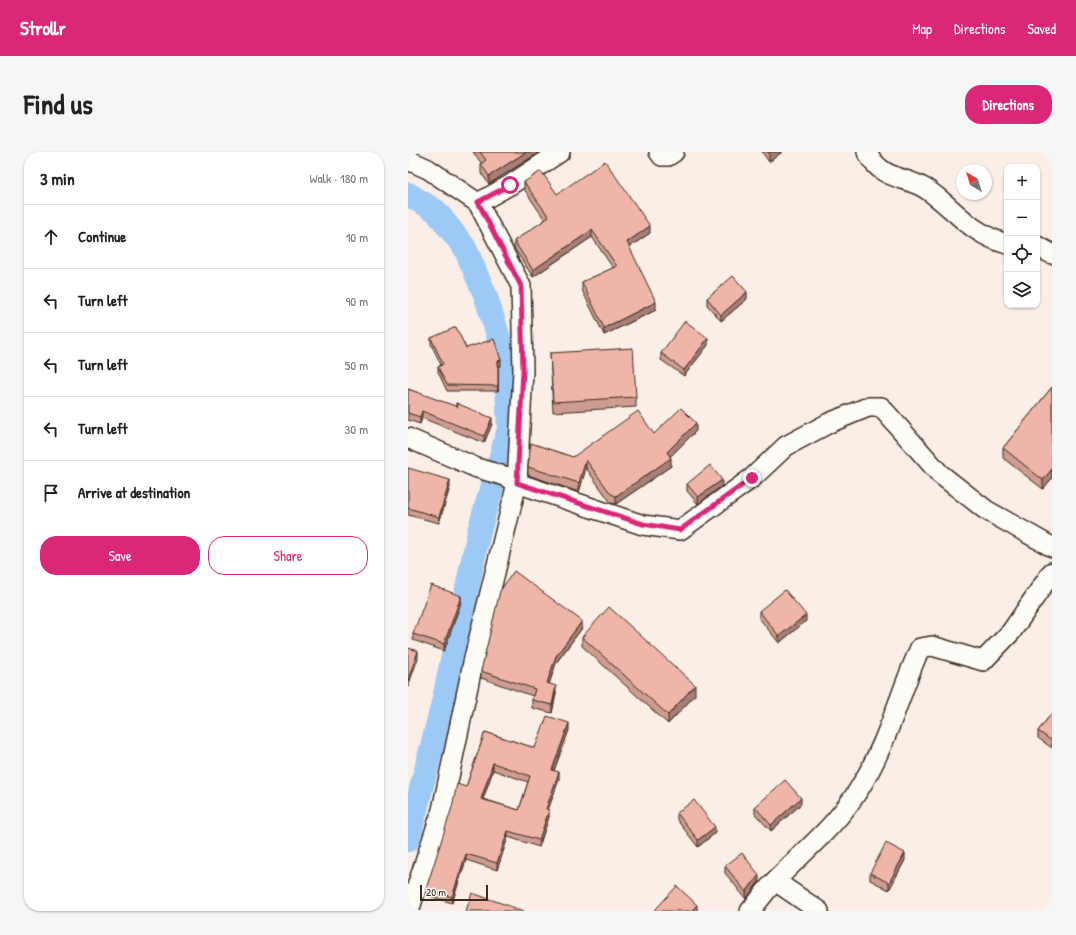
<!DOCTYPE html>
<meta charset="utf-8">
<style>
:root{--surface:#fff;--page:#f6f6f6;--text:#222;--muted:#767676;--line:#e0e0e0;--accent:#db2777}
body{margin:0;font-family:"Patrick Hand",sans-serif;background:var(--page);color:var(--text)}
.controls{position:absolute;right:12px;top:12px;display:grid;overflow:hidden;border-radius:8px;box-shadow:0 1px 3px #0004}
.controls button{width:36px;height:36px;display:grid;place-items:center;padding:0;border:0;border-bottom:1px solid var(--line);background:var(--surface);color:var(--text);font:20px sans-serif}
.compass{position:absolute;left:548px;top:12px;width:36px;height:36px;border-radius:50%;background:var(--surface);box-shadow:0 1px 3px #0004;rotate:322deg}
.scale{position:absolute;left:12px;bottom:10px;width:68px;box-sizing:border-box;padding-left:4px;border:2px solid #3b2a1e;border-top:0;font-size:11px;line-height:14px;white-space:nowrap;color:#3b2a1e;-webkit-text-stroke:3px #fdfcf7;paint-order:stroke}
.stop{position:absolute;width:12px;height:12px;margin:-9px;border:3px solid #db2777;border-radius:50%;background:#fff}
.stop.end{background:#db2777;border-color:#fff;box-shadow:0 1px 4px #0008}
.list{margin:0;padding:0;list-style:none}
h2{display:flex;justify-content:space-between;align-items:center;height:52px;margin:0;padding:0 16px;font-size:17px}
h2 small{font-size:13px;font-weight:400;color:var(--muted)}
.list li{display:grid;grid-template-columns:26px 1fr auto;gap:12px;align-items:center;box-sizing:border-box;height:64px;padding:0 16px;border-top:1px solid var(--line)}
.list b{display:block;font-size:15px;white-space:nowrap}
.list em{font-size:13px;font-style:normal;color:var(--muted)}
.actions{display:flex;gap:8px;padding:12px 16px}
.actions a{flex:1;padding:9px 0;border:1px solid var(--accent);border-radius:16px;text-align:center;font-size:14px;color:var(--accent)}
.actions .main{background:var(--accent);color:#fff}
.icon{flex:none;width:22px;height:22px;fill:none;stroke:currentColor;stroke-width:2;stroke-linecap:round;stroke-linejoin:round}
.map{position:relative;flex:none;width:644px;height:759px;overflow:hidden;border-radius:16px}
header{display:flex;align-items:center;gap:24px;box-sizing:border-box;height:56px;padding:0 20px;background:var(--accent);color:#fff}
header strong{font-size:19px}
nav{display:flex;gap:22px;margin-inline-start:auto;font-size:14px}
.intro{display:flex;align-items:center;justify-content:space-between;box-sizing:border-box;height:96px;padding:0 24px}
h1{margin:0;font-size:28px}
.button{padding:10px 18px;border-radius:16px;background:var(--accent);color:#fff;font-size:14px;font-weight:700}
main{display:flex;gap:24px;padding:0 24px}
aside{flex:1;background:var(--surface);border-radius:16px;box-shadow:0 1px 3px #0004}
.map>svg:first-child{display:block}
.lines{fill:none;stroke-linecap:round;stroke-linejoin:round}
.canal{stroke:#9cc9f6;stroke-width:24}
.street-casing{stroke:#3b2a1e;stroke-width:22}
.street{stroke:#fdfcf7;stroke-width:19}
.wall{fill:#ce9c90;stroke:#3b2a1e;fill-rule:evenodd}
.shaded-wall{fill:#a77f76;stroke:#3b2a1e}
.building{fill:#efb5a8;stroke:#3b2a1e;fill-rule:evenodd}
.route{stroke:#db2777;stroke-width:5}
</style>
<header>
<strong>Strollr</strong>
<nav><a>Map</a><a>Directions</a><a>Saved</a></nav>
</header>
<div class="intro"><h1>Find us</h1><a class="button">Directions</a></div>
<main>
<aside>
<h2>3 min<small>Walk · 180 m</small></h2>
<ul class="list">
<li><svg class="icon" aria-label="ahead" viewBox="0 0 24 24"><path d="M12 20V5M6 11l6-6 6 6"/></svg><div><b>Continue</b></div><em>10 m</em></li>
<li><svg class="icon" aria-label="left" viewBox="0 0 24 24"><path d="M17 20v-9H6M10 6l-5 5 5 5"/></svg><div><b>Turn left</b></div><em>90 m</em></li>
<li><svg class="icon" aria-label="left" viewBox="0 0 24 24"><path d="M17 20v-9H6M10 6l-5 5 5 5"/></svg><div><b>Turn left</b></div><em>50 m</em></li>
<li><svg class="icon" aria-label="left" viewBox="0 0 24 24"><path d="M17 20v-9H6M10 6l-5 5 5 5"/></svg><div><b>Turn left</b></div><em>30 m</em></li>
<li><svg class="icon" aria-label="arrive" viewBox="0 0 24 24"><path d="M6 21V4h12l-3 4 3 4H6"/></svg><div><b>Arrive at destination</b></div></li>
</ul>
<div class="actions"><a class="main">Save</a><a>Share</a></div>
</aside>
<div class="map">
<svg width="644" height="759" viewBox="0 0 644 759">
<rect width="100%" height="100%" fill="#faeee7"/>
<filter id="ink" filterUnits="userSpaceOnUse"><feTurbulence type="fractalNoise" baseFrequency=".025" numOctaves="2"/><feDisplacementMap in="SourceGraphic" scale="8" xChannelSelector="R" yChannelSelector="G"/><feConvolveMatrix kernelMatrix="1 2 1 2 8 2 1 2 1" color-interpolation-filters="sRGB"/></filter>
<g filter="url(#ink)">
<g class="lines">
<polyline class="canal" points="0,42 28,59 57,96 78,145 98,209 101,277 71,379 36,547 0,688"/>
<g class="street-casing">
<g id="street">
<polyline points="251,0 254,4 260,4 266,0"/>
<path d="M459 0C474 30 499 23 521 39 549 59 563 82 599 92"/>
<polyline points="0,8 20,17 70,51 113,134 115,219 109,331 66,506 34,658 1,759"/>
<polyline points="70,51 102,33 152,0"/>
<polyline points="629,94 644,102"/>
<polyline points="0,286 69,316 100,325 109,331 235,373 272,378 344,326 378,294 421,271 460,255 473,255 532,322 578,358 644,395"/>
<polyline points="367,729 411,759"/>
<path d="M342 759C351 749 358 738 367 729 396 699 429 673 451 637 479 593 491 543 512 496L524 494 575 509 603 480 644 420"/>
</g>
</g>
<use href="#street" class="street"/>
</g>
<g class="wall">
<polygon points="65,0 132,0 81,32 73,21 73,12 74,12"/>
<polygon points="354,0 374,0 361,10"/>
<polygon points="116,30 149,42 242,81 221,95 248,158 196,183 174,138 174,130 205,116 184,85 125,125 106,96 106,89 137,68 116,37"/>
<polygon points="299,146 339,147 313,169 299,153"/>
<polygon points="23,186 58,196 93,214 90,214 90,239 39,239 30,220 30,215 33,213 23,192"/>
<polygon points="300,193 276,224 253,208 253,201"/>
<polygon points="142,201 228,245 228,255 145,260"/>
<polygon points="644,235 644,326 635,337 595,306 595,296"/>
<polygon points="0,237 48,255 48,251 84,272 76,291 14,266 12,272 0,268"/>
<polygon points="288,279 262,305 263,314 208,352 203,351 178,316 171,340 120,323 120,315 165,305 246,282"/>
<polygon points="0,316 42,335 31,371 0,363"/>
<polygon points="279,332 314,334 290,352 279,339"/>
<polygon points="53,450 36,499 5,488 5,482"/>
<polygon points="351,459 398,469 371,491 351,466"/>
<polygon points="174,476 148,511 141,532 148,541 144,561 124,556 124,548 125,544 73,526 73,519"/>
<polygon points="174,485 287,543 260,572 174,494"/>
<polygon points="644,561 644,596 630,586 630,579"/>
<path d="M161 578 146 618 151 627 140 658 141 665 131 695 100 685 89 718 58 708 44 751 18 743V737L58 635 77 580 127 596ZM85 618 120 630 111 658 75 647Z"/>
<polygon points="393,652 363,679 347,662 347,655"/>
<polygon points="269,661 307,681 290,695 269,668"/>
<polygon points="497,708 481,738 462,728 462,721"/>
<polygon points="317,714 351,730 338,747 317,721"/>
</g>
<g class="shaded-wall">
<polygon points="118,0 132,0 81,32 81,24"/>
<polygon points="361,0 374,0 361,10"/>
<polygon points="242,74 242,81 219,97 219,90"/>
<polygon points="184,78 184,85 125,125 125,118"/>
<polygon points="339,140 339,147 313,169 313,163"/>
<polygon points="248,150 248,158 196,183 196,176"/>
<polygon points="300,186 300,193 276,224 276,218"/>
<polygon points="93,208 93,214 90,214 90,239 90,209"/>
<polygon points="14,259 14,266 12,272 12,265"/>
<polygon points="84,266 84,272 76,291 76,284"/>
<polygon points="288,271 288,279 260,307 263,306 263,314 208,352 208,344 259,300"/>
<polygon points="178,308 178,316 171,340 171,331"/>
<polygon points="644,317 644,326 635,337 635,328"/>
<polygon points="42,328 42,335 31,371 31,365"/>
<polygon points="314,328 314,334 290,352 290,345"/>
<polygon points="53,444 53,450 36,499 36,492"/>
<polygon points="398,463 398,469 371,491 371,484"/>
<polygon points="174,469 174,476 148,511 139,539 139,531 148,504"/>
<polygon points="10,499 10,506 0,535 0,528"/>
<polygon points="287,533 287,543 260,572 260,563"/>
<polygon points="148,534 148,541 144,561 144,553"/>
<polygon points="161,571 161,578 144,624 144,618"/>
<polygon points="85,611 85,618 73,653 73,647"/>
<polygon points="151,620 151,627 138,664 138,657"/>
<polygon points="393,646 393,652 363,679 363,673"/>
<polygon points="141,658 141,665 131,695 131,688"/>
<polygon points="307,675 307,681 290,695 290,688"/>
<polygon points="100,679 100,685 89,718 89,711"/>
<polygon points="497,701 497,708 481,738 481,731"/>
<polygon points="58,702 58,708 44,751 44,745"/>
<polygon points="351,723 351,730 338,747 338,740"/>
<polygon points="289,753 289,759 283,759"/>
</g>
<g class="building">
<polygon points="72,0 118,0 81,24 73,12 78,8"/>
<polygon points="197,9 242,74 219,90 248,150 196,176 174,130 209,114 184,78 125,118 106,89 141,65 116,30 133,19 149,42"/>
<polygon points="325,124 339,140 313,163 299,146"/>
<polygon points="277,169 300,186 276,218 253,201"/>
<polygon points="48,175 58,196 86,187 93,208 90,209 90,234 39,233 30,215 35,212 23,186"/>
<polygon points="225,196 228,245 145,250 142,201"/>
<polygon points="644,235 644,317 635,328 595,296"/>
<polygon points="0,237 50,255 48,251 84,266 76,284 14,259 12,265 0,261"/>
<polygon points="273,256 288,271 259,300 263,306 208,344 203,342 178,308 171,331 120,315 123,291 165,305 230,259 246,282"/>
<polygon points="302,313 314,328 290,345 279,332"/>
<polygon points="0,316 42,328 31,365 0,356"/>
<polygon points="106,419 174,469 148,504 139,531 148,534 144,553 124,548 127,537 73,519 92,439"/>
<polygon points="23,433 53,444 36,492 5,482"/>
<polygon points="377,438 398,463 371,484 351,459"/>
<polygon points="201,455 287,533 260,563 174,485"/>
<polygon points="0,496 10,499 0,528"/>
<polygon points="644,561 644,589 630,579"/>
<path d="M139 564 161 571 144 618 151 620 138 657 141 658 131 688 100 679 89 711 58 702 44 745 18 737 44 655 49 632 58 635 77 580 127 596ZM85 611 122 624 111 658 73 647Z"/>
<polygon points="377,628 393,646 363,673 347,655"/>
<polygon points="286,648 307,675 290,688 269,661"/>
<polygon points="478,691 497,701 481,731 462,721"/>
<polygon points="334,701 351,723 338,740 317,714"/>
<polygon points="269,734 289,753 283,759 246,759"/>
<polygon points="64,741 116,759 58,759"/>
</g>
</g>
<g class="lines" filter="url(#ink)">
<polyline class="route" points="102,33 70,50 113,134 115,219 109,331 235,372 272,378 344,326"/>
</g>
</svg>
<div class="controls">
<button>+</button>
<button>−</button>
<button><svg class="icon" aria-label="locate" viewBox="0 0 24 24"><circle cx="12" cy="12" r="6"/><path d="M12 2v4M12 18v4M2 12h4M18 12h4"/></svg></button>
<button><svg class="icon" aria-label="layers" viewBox="0 0 24 24"><path d="M12 4l9 5-9 5-9-5zM3 14l9 5 9-5"/></svg></button>
</div>
<svg class="compass" viewBox="-18 -18 36 36"><path d="M0-13l5 13h-10z" fill="#e53935"/><path d="M0 13l5-13h-10z" fill="#767676"/></svg>
<div class="scale">20 m</div>
<div class="stop" style="left:102px;top:33px"></div>
<div class="stop end" style="left:344px;top:326px"></div>
</div>
</main>
